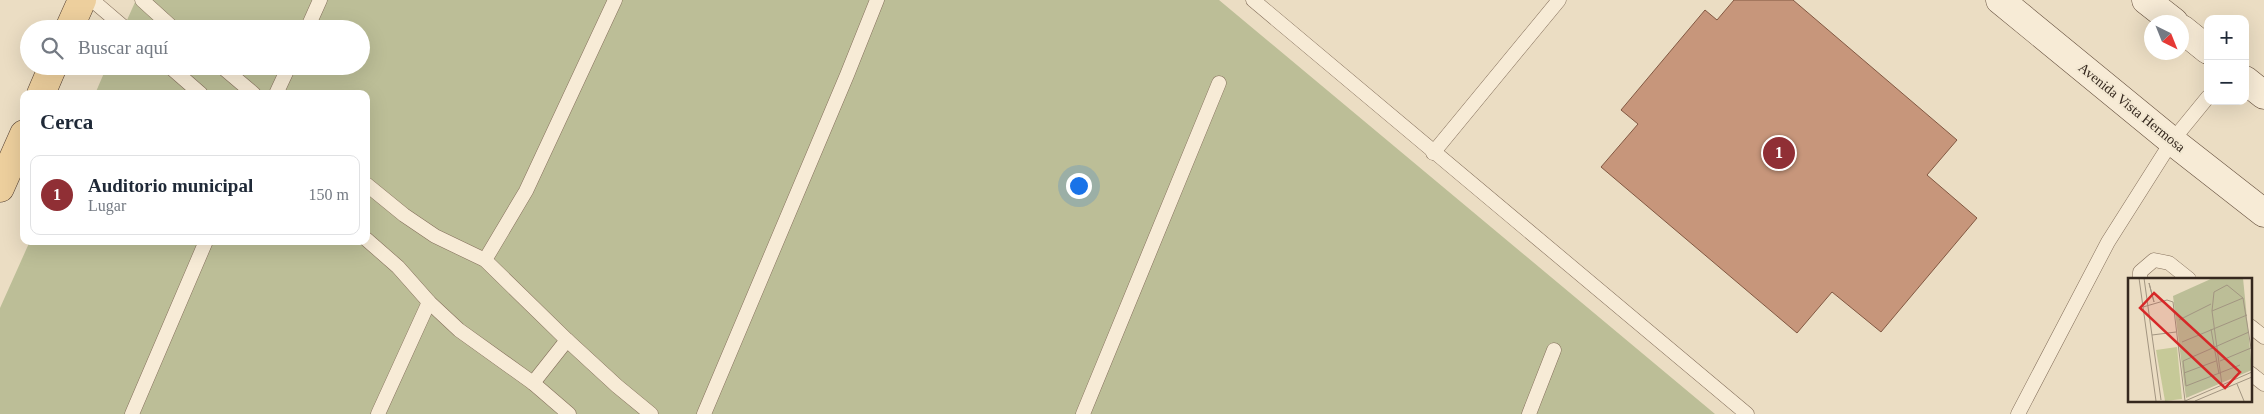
<!DOCTYPE html>
<html lang="es">
<meta charset="utf-8">
<style>
:root{--surface:#fff;--page:#f6f6f7;--text:#1f2937;--muted:#747a83;--line:#e0e1e3;--accent:#902f35}
body{margin:0;font-family:Georgia,serif;background:var(--page);color:var(--text)}
.controls{position:absolute;right:15px;top:15px;display:grid;overflow:hidden;border-radius:10px;box-shadow:0 5px 20px #0002}
.controls button{width:45px;height:45px;display:grid;place-items:center;padding:0;border:0;border-bottom:1px solid var(--line);background:var(--surface);color:var(--text);font:25px sans-serif}
.compass{position:absolute;left:2144px;top:15px;width:45px;height:45px;border-radius:50%;background:var(--surface);box-shadow:0 5px 20px #0002;rotate:137deg}
.you{position:absolute;left:1078px;top:185px;width:18px;height:18px;margin:-12px;border:4px solid #fff;border-radius:50%;background:#1a73e8;box-shadow:0 0 0 8px #1a73e833}
.badge{display:grid;place-items:center;width:32px;height:32px;border-radius:50%;background:var(--accent);color:#fff;font-size:16px;font-weight:700}
.pin{position:absolute;translate:-50% -50%;border:2px solid #fff;box-shadow:0 1px 5px #0006}
.list{margin:0;padding:0;list-style:none}
h2{display:flex;justify-content:space-between;align-items:center;height:65px;margin:0;padding:0 20px;font-size:21px}
h2 small{font-size:16px;font-weight:400;color:var(--muted)}
.list li{display:grid;grid-template-columns:32px 1fr auto;gap:15px;align-items:center;box-sizing:border-box;height:80px;margin:0 10px 10px;padding:0 10px;border:1px solid var(--line);border-radius:10px}
.list b{display:block;font-size:19px;white-space:nowrap}
.list p{margin:0;font-size:16px;white-space:nowrap;color:var(--muted)}
.list em{font-size:16px;font-style:normal;color:var(--muted)}
.icon{flex:none;width:28px;height:28px;fill:none;stroke:currentColor;stroke-width:2;stroke-linecap:round;stroke-linejoin:round}
.map{position:relative;flex:none;width:2264px;height:414px;overflow:hidden}
.search{position:absolute;background:var(--surface);box-shadow:0 5px 20px #0002;left:20px;top:20px;width:350px;height:55px;display:flex;align-items:center;gap:12px;box-sizing:border-box;padding:0 18px;border-radius:28px;color:var(--muted);font-size:19px}
.panel{position:absolute;background:var(--surface);box-shadow:0 5px 20px #0002;left:20px;top:90px;width:350px;height:155px;border-radius:10px}
.map>svg:first-child{display:block}
.cemetery{fill:#bcbe97}
.building{fill:#c7967b;stroke:#825842}
.lines{fill:none;stroke-linecap:round;stroke-linejoin:round}
.lane-casing{stroke:#846f5b;stroke-width:15}
.secondary-casing{stroke:#66503e;stroke-width:29}
.primary-casing{stroke:#523d2f;stroke-width:29}
.lane{stroke:#f7ebd6;stroke-width:14}
.secondary{stroke:#f7ebd6;stroke-width:28}
.primary{stroke:#edcf9d;stroke-width:28}
.labels{text-anchor:middle;stroke-width:4.5;stroke-linejoin:round;paint-order:stroke}
.street-label{font-size:14px;fill:#35281e;stroke:#f3e8d2}
.inset-road{fill:none;stroke:#a29581;stroke-width:1}
.view{fill:#d62828;fill-opacity:0.15;stroke:#d62828;stroke-width:2.5}
.inset-edge{fill:none;stroke:#35281e;stroke-width:2.5}
</style>
<div class="map">
<svg width="2264" height="414" viewBox="0 0 2264 414">
<rect width="100%" height="100%" fill="#ebddc3"/>
<polygon class="cemetery" points="136,0 1219,0 1715,414 0,414 0,308 30,241 366,241 366,94 95,94 107,66 361,66 361,29 123,29"/>
<polygon class="building" points="1734,0 1793,0 1957,140 1927,175 1977,218 1881,332 1832,292 1797,333 1601,167 1638,124 1621,110 1705,10 1717,20"/>
<g class="lines">
<g class="lane-casing">
<g id="lane">
<polyline points="92,0 126,29"/>
<polyline points="142,0 174,29"/>
<polyline points="1253,0 1747,414"/>
<polyline points="307,29 320,0"/>
<polyline points="169,66 201,94"/>
<polyline points="221,66 254,94"/>
<polyline points="276,94 289,66"/>
<polyline points="1433,153 1559,0"/>
<polyline points="366,184 404,215 435,236 485,260 567,340 617,386 651,414"/>
<polyline points="366,239 398,267 429,302 459,330 533,383 569,414"/>
<polyline points="485,260 526,191 615,0"/>
<polyline points="2140,279 2140,272 2154,260 2169,263 2189,279"/>
<polyline points="2250,326 2264,337"/>
<polyline points="2250,373 2264,384"/>
<polyline points="533,383 567,340"/>
<polyline points="132,414 206,241"/>
<polyline points="378,414 429,302"/>
<polyline points="704,414 847,75 877,0"/>
<polyline points="1083,414 1219,83"/>
<polyline points="1529,414 1554,350"/>
<polyline points="2018,414 2108,242 2172,141 2208,97"/>
</g>
</g>
<g class="secondary-casing">
<g id="secondary">
<polyline points="2000,0 2172,141 2264,213"/>
<polyline points="2146,0 2174,22"/>
<polyline points="2182,29 2208,50"/>
<polyline points="2245,80 2264,95"/>
</g>
</g>
<g class="primary-casing">
<g id="primary">
<polyline points="69,29 82,0"/>
<polyline points="41,94 53,66"/>
<polyline points="0,188 24,134"/>
</g>
</g>
<use href="#lane" class="lane"/>
<use href="#secondary" class="secondary"/>
<use href="#primary" class="primary"/>
</g>
<g class="labels">
<g class="street-label">
<text transform="translate(2132 107) rotate(39)" y="5">Avenida Vista Hermosa</text>
</g>
</g>
<g transform="translate(2128 278)">
<rect width="124" height="124" fill="#ebddc3"/>
<path d="M49 69 54 121 37 123 28 72Z" fill="#c6c998"/>
<path d="M85 0H115L124 92 58 120 45 18Z" fill="#bcbe97"/>
<path class="inset-road" d="M11 0 28 123M16 0 33 122M21 5 26 24M21 5 26 24M15 29 39 22 45 24 57 123M84 33 86 14 99 7 115 20M51 42 83 26M83 51 91 96M24 57 48 54M54 64 119 37M92 83 123 70 115 20 84 33 94 107M112 87 58 108 55 83 121 54M56 95 88 83M109 106 116 123M57 123 124 94M67 123 124 99"/>
<path class="view" d="M26 15 112 94 97 110 12 30Z"/>
<rect width="124" height="124" class="inset-edge"/>
</g>
</svg>
<div class="controls">
<button>+</button>
<button>−</button>
</div>
<svg class="compass" viewBox="-18 -18 36 36"><path d="M0-13l5 13h-10z" fill="#e53935"/><path d="M0 13l5-13h-10z" fill="#747a83"/></svg>
<div class="you"></div>
<div class="pin badge" style="left:1779px;top:153px">1</div>
<div class="search"><svg class="icon" aria-label="search" viewBox="0 0 24 24"><circle cx="10" cy="10" r="6"/><path d="M15 15l6 6"/></svg>Buscar aquí</div>
<section class="panel">
<h2>Cerca<small></small></h2>
<ul class="list">
<li><span class="badge">1</span><div><b>Auditorio municipal</b><p>Lugar</p></div><em>150 m</em></li>
</ul>
</section>
</div>
